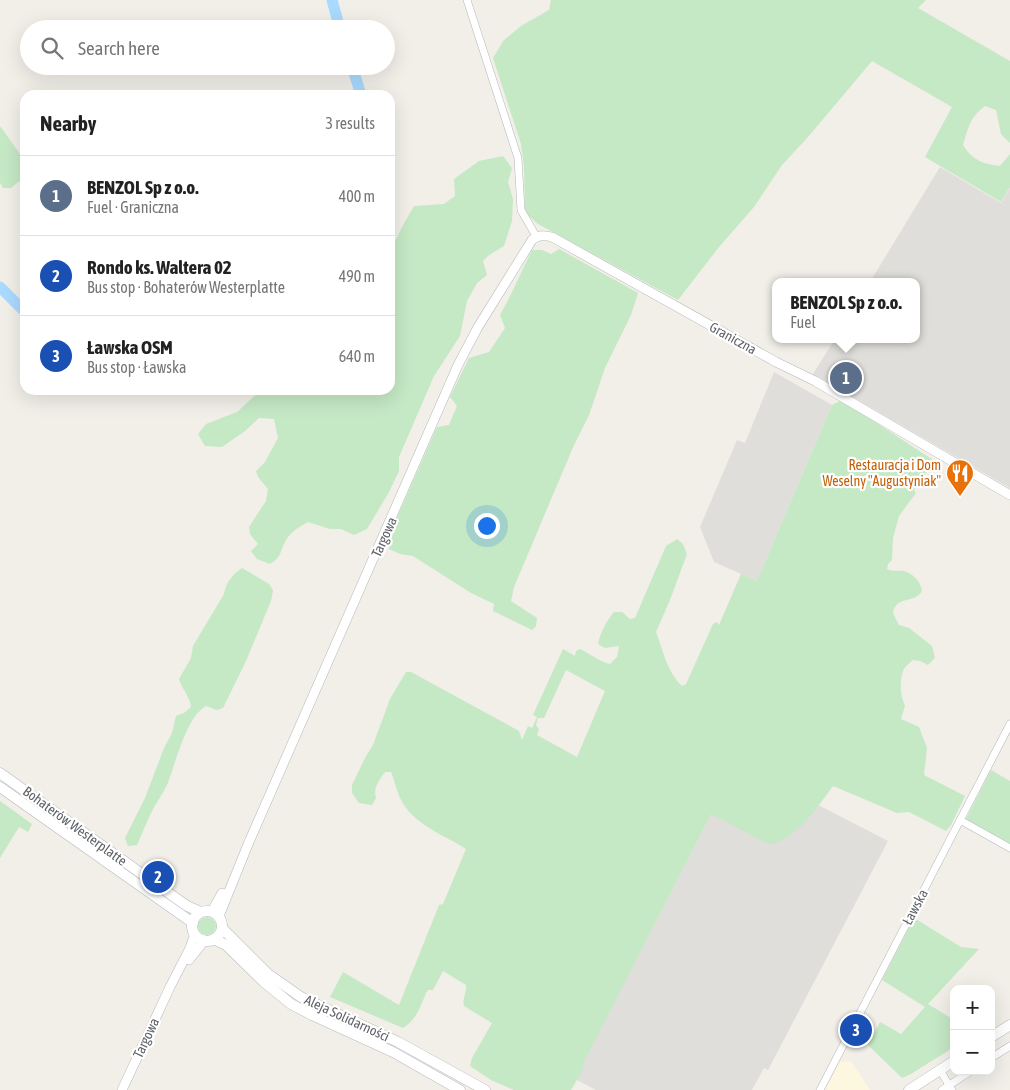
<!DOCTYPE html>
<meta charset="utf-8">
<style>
:root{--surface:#fff;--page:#f2f2f2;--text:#222;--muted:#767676;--line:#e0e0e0;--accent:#ea4335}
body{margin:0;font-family:"Asap Condensed",sans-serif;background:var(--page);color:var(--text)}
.controls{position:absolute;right:15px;bottom:15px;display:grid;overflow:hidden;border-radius:10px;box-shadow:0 5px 20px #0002}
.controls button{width:45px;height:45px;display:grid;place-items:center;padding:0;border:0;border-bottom:1px solid var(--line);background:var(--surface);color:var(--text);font:25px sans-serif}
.you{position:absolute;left:486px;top:525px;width:18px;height:18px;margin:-12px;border:4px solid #fff;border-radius:50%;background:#1a73e8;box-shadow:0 0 0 8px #1a73e833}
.badge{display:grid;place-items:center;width:32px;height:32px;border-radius:50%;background:var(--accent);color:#fff;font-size:16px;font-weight:700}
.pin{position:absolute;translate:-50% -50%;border:2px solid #fff;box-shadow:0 1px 5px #0006}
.popup{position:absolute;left:772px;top:278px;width:148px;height:65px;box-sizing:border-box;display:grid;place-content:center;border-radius:10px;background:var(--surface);filter:drop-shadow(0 1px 4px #0005);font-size:16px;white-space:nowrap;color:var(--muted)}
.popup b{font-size:19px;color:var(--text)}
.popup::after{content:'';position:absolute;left:50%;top:100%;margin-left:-10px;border:10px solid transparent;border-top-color:var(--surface)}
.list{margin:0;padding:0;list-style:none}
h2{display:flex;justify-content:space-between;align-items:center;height:65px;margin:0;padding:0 20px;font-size:21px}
h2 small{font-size:16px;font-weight:400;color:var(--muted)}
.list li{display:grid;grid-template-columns:32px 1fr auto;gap:15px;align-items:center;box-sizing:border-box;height:80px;padding:0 20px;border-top:1px solid var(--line)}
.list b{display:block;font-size:19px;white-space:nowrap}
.list p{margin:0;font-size:16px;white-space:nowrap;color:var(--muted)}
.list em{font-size:16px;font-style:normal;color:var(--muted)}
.icon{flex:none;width:28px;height:28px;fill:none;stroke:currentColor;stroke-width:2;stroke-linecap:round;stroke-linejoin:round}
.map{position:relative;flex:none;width:1010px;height:1090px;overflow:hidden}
.search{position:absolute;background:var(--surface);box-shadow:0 5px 20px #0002;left:20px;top:20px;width:375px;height:55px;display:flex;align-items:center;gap:12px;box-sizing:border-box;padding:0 18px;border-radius:28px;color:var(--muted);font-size:19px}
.panel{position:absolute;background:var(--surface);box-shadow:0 5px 20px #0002;left:20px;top:90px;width:375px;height:305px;border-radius:15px}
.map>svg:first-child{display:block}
.commercial{fill:#fef7e0}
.industrial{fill:#e0deda}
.green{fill:#c5e8c5;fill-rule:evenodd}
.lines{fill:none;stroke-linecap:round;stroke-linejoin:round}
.river{stroke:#aadaff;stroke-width:11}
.minor-casing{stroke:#b5b8bc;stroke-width:8}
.tertiary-casing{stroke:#b5b8bc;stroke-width:10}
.secondary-casing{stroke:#b6babf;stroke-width:11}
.minor{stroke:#fff;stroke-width:7}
.tertiary{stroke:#fff;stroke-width:9}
.secondary{stroke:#fff;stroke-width:10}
.labels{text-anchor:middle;stroke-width:4.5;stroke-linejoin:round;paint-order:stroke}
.street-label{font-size:14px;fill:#5f6368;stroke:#fff}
.food-label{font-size:14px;fill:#c56008;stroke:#fff;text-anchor:end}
</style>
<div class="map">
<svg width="1010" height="1090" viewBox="0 0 1010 1090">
<rect width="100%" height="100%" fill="#f1efe8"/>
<polygon class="commercial" points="851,1061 870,1090 825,1090 840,1062"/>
<g class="industrial">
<polygon points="940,167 1001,203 1010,188 1010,488 813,374 835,339 916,339 916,282 870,282"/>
<polygon points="774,372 832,405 757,581 714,562 700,527 737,440 745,443"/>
<polygon points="737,763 888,841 768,1070 764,1068 752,1090 596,1090 575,1079"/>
</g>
<g class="green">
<path d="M551 0H926L918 8 1010 61V143L1001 134 996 110 985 106C970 117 968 128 963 145 972 160 983 164 1000 166L1010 154V187L1001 202 925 157 952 107 872 61 808 137 782 165 754 207 719 247 678 300 538 224 529 216 525 209 524 166 521 144 493 58 504 40 521 26 549 10Z"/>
<polygon points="0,126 25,161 25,180 18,182 11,188 3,188 0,183"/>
<path d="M503 156 512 168 508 182 513 199 512 221 504 246 489 255 483 261 487 275 477 283 467 301 460 336 434 376 399 457V471L389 492 367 529 354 535 341 529H330L308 522C298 527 288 534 284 544 279 555 281 557 270 564L257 559 251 551 258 544 250 534 249 527 266 501 268 489 258 477 256 471 265 462 278 438 274 419 259 418 245 431 222 447 205 446 198 434 206 424 237 412 261 390H390V252L403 225 414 206 444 204 455 196 454 179 479 161Z"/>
<path d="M559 249 638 293 631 315 605 368 589 415 574 445 514 587 511 601 537 618 536 626 532 630 493 611 494 604 471 593 413 556 400 554 389 549 388 538 437 427 449 425 457 406 450 397 469 358 489 352 505 328 500 315C512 294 521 272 532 250H542L551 254Z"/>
<path d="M840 401 866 416 933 460 920 483 914 490 916 493 899 516 893 538 892 560 888 564 887 569C894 572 897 570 903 571 913 573 921 582 922 591 913 605 897 594 893 613L899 625 909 628 932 646 935 658 928 665 920 661 913 660C910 663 906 665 904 669 899 679 900 696 905 706L901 719 919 727 927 748 924 775 965 796 951 825 946 831 909 812 897 813 833 786C818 806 795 842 769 844L711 814 582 1066 584 1068 571 1090H514L491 1080 470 1066 472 1058 492 1023 464 1006C462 998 467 992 466 985L443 971 433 990H428L426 993C420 1008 416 1020 403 1028L330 997 343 972 399 1005 439 905 443 904 466 849C443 834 413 825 400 798 396 790 395 781 391 772H385C379 780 373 788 376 798L372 805 359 803 352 793V785L366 756 373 745 390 699 406 672H411L519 731 522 740 528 726 532 728 537 717 533 715 563 649 575 656 576 651 580 649C591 654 598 661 610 664L617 657 619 646 605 648 598 644C601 631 606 622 614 612H622L630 619 635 618 666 546 677 539 683 544 687 554 670 600 656 632C663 650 667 672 682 686L686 684 713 624 717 622 719 625 741 574 757 581 832 405ZM566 670 605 691 577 757 537 735 539 729 536 725 538 718H544Z"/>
<path d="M242 568 269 584 273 590 271 601 246 661 223 708 217 710 206 706C186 717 176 763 167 785 162 795 156 803 151 813 146 823 142 834 137 845L128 846 125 838 145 798 164 748 172 733 176 716 184 713 191 707C190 697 182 689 179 679L191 658 193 646 224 594C226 582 232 575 242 568Z"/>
<polygon points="991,770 1010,781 1010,848 969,825 971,822 966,819"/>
<polygon points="0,801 32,824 28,832 19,827 0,858"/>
<circle cx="207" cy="926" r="9"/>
<polygon points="914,918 961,947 979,949 928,1004 954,1020 954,1047 911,1074 902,1078 868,1045 880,1022 901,1034 925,1007 882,980"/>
</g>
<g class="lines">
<g class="river">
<polyline points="332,0 340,29"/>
<polyline points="352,66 361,95"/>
<polyline points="0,287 22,309 25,310"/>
</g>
<g class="minor-casing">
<g id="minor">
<polyline points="467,0 518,158 521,210 536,236"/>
<polyline points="960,820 1010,848"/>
<polyline points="991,1058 1010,1046"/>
<polyline points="940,1070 952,1090"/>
<polyline points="820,1090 1010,724"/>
<polyline points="942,1090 971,1071"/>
</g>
</g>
<g class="tertiary-casing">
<g id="tertiary">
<polyline points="212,911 222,893"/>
<path d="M219 916 249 842 458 365 478 327 532 240C538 234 545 235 552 237L776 362 815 381 1010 495"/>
<polyline points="189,960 205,940"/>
<polyline points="122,1090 170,987 190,948 195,934"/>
</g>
</g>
<g class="secondary-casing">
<g id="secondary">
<polyline points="0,773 187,906 201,912"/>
<polyline points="0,787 193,923"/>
<circle cx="207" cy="926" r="15"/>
<polyline points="222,928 268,974 301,997 398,1042 485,1090"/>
<polyline points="214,939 226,945 264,982 291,1004 312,1015 393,1052 460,1090"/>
<polyline points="991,1037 1010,1025"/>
<polyline points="909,1090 954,1061"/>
</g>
</g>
<use href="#minor" class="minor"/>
<use href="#tertiary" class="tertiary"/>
<use href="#secondary" class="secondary"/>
</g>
<defs>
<g id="restaurant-pin" transform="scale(1.4375)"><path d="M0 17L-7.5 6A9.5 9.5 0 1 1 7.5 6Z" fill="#e8710a" stroke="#fff"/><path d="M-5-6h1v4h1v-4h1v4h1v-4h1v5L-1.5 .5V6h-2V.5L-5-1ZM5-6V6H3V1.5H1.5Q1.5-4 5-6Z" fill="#fff"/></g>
</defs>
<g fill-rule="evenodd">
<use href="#restaurant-pin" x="960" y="473"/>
</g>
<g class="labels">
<g class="street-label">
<text transform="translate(733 338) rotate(29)" y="5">Graniczna</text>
<text transform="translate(384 537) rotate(-66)" y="5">Targowa</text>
<text transform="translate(75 826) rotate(36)" y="5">Bohaterów Westerplatte</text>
<text transform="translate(915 907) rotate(-62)" y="5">Ławska</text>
<text transform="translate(347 1018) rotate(25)" y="5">Aleja Solidarności</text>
<text transform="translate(146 1038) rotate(-65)" y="5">Targowa</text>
</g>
<g class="food-label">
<text x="941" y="470">Restauracja i Dom<tspan x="941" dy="16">Weselny "Augustyniak"</tspan></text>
</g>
</g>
</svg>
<div class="controls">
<button>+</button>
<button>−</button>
</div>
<div class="you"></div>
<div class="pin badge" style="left:846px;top:378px;background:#5c6f8a">1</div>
<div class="popup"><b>BENZOL Sp z o.o.</b>Fuel</div>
<div class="pin badge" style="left:158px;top:877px;background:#1a4fb4">2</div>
<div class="pin badge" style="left:856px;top:1030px;background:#1a4fb4">3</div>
<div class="search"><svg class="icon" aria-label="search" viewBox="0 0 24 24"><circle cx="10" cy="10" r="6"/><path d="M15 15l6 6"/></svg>Search here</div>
<section class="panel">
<h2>Nearby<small>3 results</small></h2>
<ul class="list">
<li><span class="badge" style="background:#5c6f8a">1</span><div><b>BENZOL Sp z o.o.</b><p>Fuel · Graniczna</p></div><em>400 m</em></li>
<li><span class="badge" style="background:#1a4fb4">2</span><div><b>Rondo ks. Waltera 02</b><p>Bus stop · Bohaterów Westerplatte</p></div><em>490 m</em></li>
<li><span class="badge" style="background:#1a4fb4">3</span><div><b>Ławska OSM</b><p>Bus stop · Ławska</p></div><em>640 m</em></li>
</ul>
</section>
</div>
